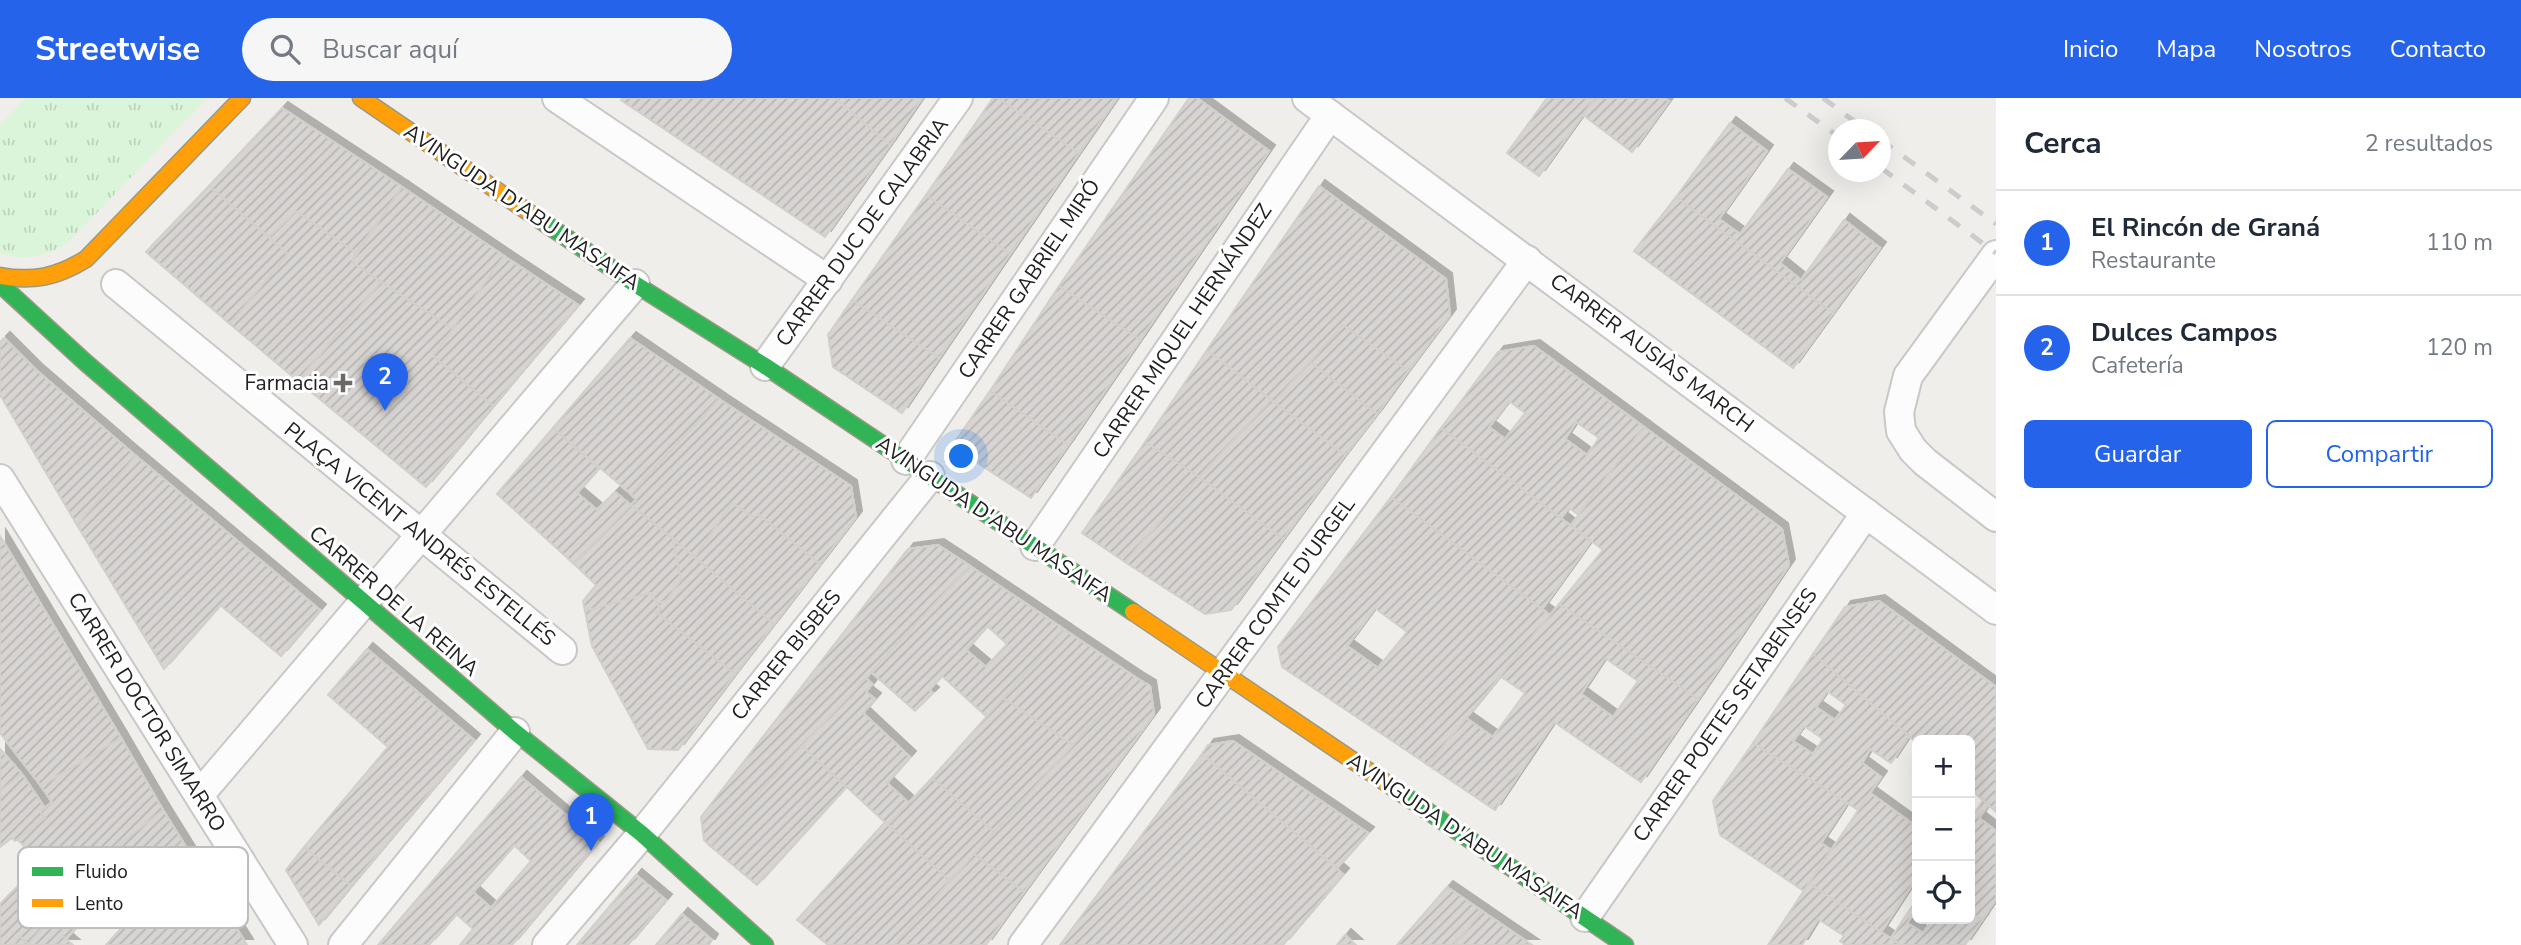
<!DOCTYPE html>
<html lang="es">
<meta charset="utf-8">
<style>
:root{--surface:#fff;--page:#f6f6f7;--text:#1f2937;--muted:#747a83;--line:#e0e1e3;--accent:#2563eb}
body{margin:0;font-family:"Nunito Sans",sans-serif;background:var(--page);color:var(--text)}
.controls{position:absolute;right:21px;bottom:21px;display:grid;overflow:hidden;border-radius:10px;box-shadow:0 7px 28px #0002}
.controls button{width:63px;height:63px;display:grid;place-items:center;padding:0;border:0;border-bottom:2px solid var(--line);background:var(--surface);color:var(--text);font:35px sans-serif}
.compass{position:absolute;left:1828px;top:21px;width:63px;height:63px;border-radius:50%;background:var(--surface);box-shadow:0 7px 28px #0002;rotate:65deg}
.you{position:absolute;left:962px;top:359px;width:24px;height:24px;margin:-18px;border:5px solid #fff;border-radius:50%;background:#1a73e8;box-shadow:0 0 0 10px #1a73e833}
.badge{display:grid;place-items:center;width:46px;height:46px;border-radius:50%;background:var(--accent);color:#fff;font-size:23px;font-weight:700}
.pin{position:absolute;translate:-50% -58px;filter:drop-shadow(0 2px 4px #0008)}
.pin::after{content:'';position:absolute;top:37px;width:24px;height:21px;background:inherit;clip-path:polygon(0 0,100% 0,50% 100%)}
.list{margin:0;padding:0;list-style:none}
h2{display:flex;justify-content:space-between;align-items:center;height:91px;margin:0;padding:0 28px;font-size:30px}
h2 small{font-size:23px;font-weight:400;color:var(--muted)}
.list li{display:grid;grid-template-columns:46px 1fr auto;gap:21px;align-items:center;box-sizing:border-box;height:105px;padding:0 28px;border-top:2px solid var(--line)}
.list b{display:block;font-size:26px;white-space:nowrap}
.list p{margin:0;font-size:23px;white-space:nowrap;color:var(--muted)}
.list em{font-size:23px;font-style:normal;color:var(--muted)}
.actions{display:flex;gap:14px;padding:21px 28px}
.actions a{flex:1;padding:16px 0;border:2px solid var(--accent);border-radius:10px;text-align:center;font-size:24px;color:var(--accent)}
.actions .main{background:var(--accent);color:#fff}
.icon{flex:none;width:38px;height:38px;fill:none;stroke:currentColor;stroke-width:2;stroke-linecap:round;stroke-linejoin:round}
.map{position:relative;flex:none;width:1996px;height:847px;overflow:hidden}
header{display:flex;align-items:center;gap:42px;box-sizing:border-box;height:98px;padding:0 35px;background:var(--accent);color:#fff}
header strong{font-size:33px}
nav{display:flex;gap:38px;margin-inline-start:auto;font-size:24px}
.search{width:490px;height:63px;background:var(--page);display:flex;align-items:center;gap:18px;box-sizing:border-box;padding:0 24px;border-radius:38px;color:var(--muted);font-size:26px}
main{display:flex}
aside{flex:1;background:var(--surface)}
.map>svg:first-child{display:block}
.park{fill:url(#park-tufts)}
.building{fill:url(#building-hatch);stroke:#d3d0cc;stroke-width:2;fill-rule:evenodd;filter:url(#shadow)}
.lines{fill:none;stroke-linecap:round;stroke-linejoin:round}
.street-casing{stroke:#c9c8c7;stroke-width:32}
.fast-casing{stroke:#999a82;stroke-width:19}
.slow-casing{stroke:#999a82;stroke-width:19}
.street{stroke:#fdfcfc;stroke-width:28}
.fast{stroke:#30b455;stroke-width:16}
.slow{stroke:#ff9f0a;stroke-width:16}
.rail{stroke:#ccc;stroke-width:5;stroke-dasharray:14 14;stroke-linecap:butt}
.poi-dot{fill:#6a6968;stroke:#fff;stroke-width:2.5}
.labels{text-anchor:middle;stroke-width:6;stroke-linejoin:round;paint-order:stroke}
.street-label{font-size:21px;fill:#222;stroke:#fff}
.poi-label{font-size:21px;fill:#222;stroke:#fff;text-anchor:end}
.key{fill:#fff;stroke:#bdbdbd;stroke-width:2}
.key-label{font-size:19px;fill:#222}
</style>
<header>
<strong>Streetwise</strong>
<div class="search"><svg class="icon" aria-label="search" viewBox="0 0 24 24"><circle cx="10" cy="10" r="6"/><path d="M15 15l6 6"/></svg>Buscar aquí</div>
<nav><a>Inicio</a><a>Mapa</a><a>Nosotros</a><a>Contacto</a></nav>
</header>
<main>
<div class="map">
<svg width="1996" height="847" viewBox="0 0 1996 847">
<defs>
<pattern id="park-tufts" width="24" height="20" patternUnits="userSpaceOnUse" patternTransform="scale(1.75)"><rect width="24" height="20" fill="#daf5da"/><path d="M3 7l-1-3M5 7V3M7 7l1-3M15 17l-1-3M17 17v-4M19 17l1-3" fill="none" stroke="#bbd2bb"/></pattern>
<pattern id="building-hatch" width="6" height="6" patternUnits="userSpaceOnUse" patternTransform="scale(1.75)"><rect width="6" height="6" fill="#d7d4d2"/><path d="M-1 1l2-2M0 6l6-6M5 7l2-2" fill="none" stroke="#b8b6b4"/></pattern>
<filter id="shadow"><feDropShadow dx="6" dy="-6" stdDeviation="0" flood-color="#0004"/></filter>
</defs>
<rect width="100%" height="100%" fill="#f0eeeb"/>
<path class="park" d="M25 0H207L68 145C46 158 25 164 0 155V27Z"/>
<g class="building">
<polygon points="623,0 835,0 890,47 825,139 621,2"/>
<polygon points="835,0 922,0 890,47"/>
<polygon points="993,0 998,0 1079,55 1010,156 926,97"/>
<polygon points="998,0 1117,0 1079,55"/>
<polygon points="1189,0 1197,0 1269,53 1140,242 1059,188"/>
<polygon points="1547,0 1595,0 1539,78 1507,55"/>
<polygon points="1595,0 1664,0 1669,3 1632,54 1583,17"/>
<polygon points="282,10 402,89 356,155 296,113 269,139 209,88"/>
<polygon points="1730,25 1767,53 1719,121 1740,136 1788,71 1827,99 1780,165 1801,182 1844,122 1880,150 1833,215 1676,99"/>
<polygon points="209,88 288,156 230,226 146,154"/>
<polygon points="1319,88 1446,181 1450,217 1408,273 1343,227 1274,304 1207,252"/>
<polygon points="402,89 504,158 453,231 352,164"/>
<polygon points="926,97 1010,156 939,260 852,202"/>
<polygon points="1676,99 1833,215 1793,270 1634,153"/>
<polygon points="296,113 356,155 352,164 381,184 298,283 230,226 288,156 269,139"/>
<polygon points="504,158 578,207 493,308 433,258"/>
<polygon points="381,184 453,231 433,258 493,308 426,389 298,283"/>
<polygon points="1059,188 1140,242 1068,347 990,293"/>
<polygon points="852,202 939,260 902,315 833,269 828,237"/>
<polygon points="1343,227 1408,273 1377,316 1310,264"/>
<polygon points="4,240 36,272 136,358 77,427 0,297 0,244"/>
<polygon points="630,240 719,301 631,396 553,330"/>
<path d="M1534 248 1644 329 1579 417 1569 410 1561 420 1441 330 1498 254ZM1509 303 1525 315 1505 341 1489 329ZM1576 324 1599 340 1587 357 1565 341Z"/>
<polygon points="1207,252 1271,302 1199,379 1145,344"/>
<polygon points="1310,264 1377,316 1345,357 1274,304"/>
<polygon points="990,293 1068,347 1031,400 952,348"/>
<polygon points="719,301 851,388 856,419 820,466 758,416 754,420 732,405 695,459 631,407 636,402 631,396"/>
<polygon points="1271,302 1345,357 1283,441 1199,379"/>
<polygon points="1644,329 1782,431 1789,467 1698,601 1559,506 1603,452 1571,427"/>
<polygon points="553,330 599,370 577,395 597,412 615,394 631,407 574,466 497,396"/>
<polygon points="1441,330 1591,443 1542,511 1391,399"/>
<polygon points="1145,344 1199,379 1125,464 1082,435"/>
<polygon points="136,358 320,512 281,558 220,507 164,571 77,427"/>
<polygon points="1199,379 1283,441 1231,512 1205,516 1125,464"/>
<path d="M1391 399 1550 517 1428 667 1282 569 1278 549ZM1375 510 1407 534 1378 570 1347 548Z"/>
<polygon points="732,405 754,420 758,416 820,466 774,526 695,459"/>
<polygon points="631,407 673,441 681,482 666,503 657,505 651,495 585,513 583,503 596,487 574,466"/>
<polygon points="0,438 121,640 41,688 0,635"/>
<polygon points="673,441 774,526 735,576 656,514 661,512 657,505 666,503 681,482"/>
<polygon points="938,447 970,468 710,748 704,742 701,719 908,451"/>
<path d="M970 468 1065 532 987 619 942 578 929 592 933 595 915 613 871 574ZM987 528 1007 546 986 569 966 552Z"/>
<polygon points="651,495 661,512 656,514 735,576 678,652 648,651 592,548 585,513"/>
<polygon points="1879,503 1996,589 1996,714 1970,691 1970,642 1917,642 1917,645 1813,556 1845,509"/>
<path d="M1559 506 1698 601 1641 684 1554 624 1495 712 1428 667 1466 620 1493 639 1525 595 1500 578ZM1605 560 1638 583 1613 619 1581 596Z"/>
<polygon points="1065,532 1135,579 1073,647 1003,600"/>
<polygon points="367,551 474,642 351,788 304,749 388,649 328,597"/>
<path d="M1813 556 1909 638 1891 665 1870 651 1862 665 1881 679 1858 712 1753 645ZM1827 593 1846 607 1835 622 1816 609ZM1804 628 1823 641 1813 656 1793 643Z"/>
<polygon points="1135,579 1150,588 1154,616 1024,794 974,756"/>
<polygon points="866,580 872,586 866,594 875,601 863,615 910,659 887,685 909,705 888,727 802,648"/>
<polygon points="1003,600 1073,647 994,734 932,680"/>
<polygon points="121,640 163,712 66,791 17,741 45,720 40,714 52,704 41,688"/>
<polygon points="1233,643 1368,735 1337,770 1202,656 1208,647"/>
<polygon points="1753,645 1847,705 1821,745 1831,752 1804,793 1720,737 1713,703"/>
<polygon points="802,648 846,689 757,787 710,748"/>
<polygon points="0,651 22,676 0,693"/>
<polygon points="1202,656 1343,776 1283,847 1060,847"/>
<polygon points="22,676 45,710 40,714 45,720 15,743 12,740 0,749 0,693"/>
<path d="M521 679 598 744 512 847H460L473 831 456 816 429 847H378ZM514 747 531 763 491 810 473 794Z"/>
<polygon points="932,680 994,734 950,783 888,727"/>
<polygon points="1870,695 1917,729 1917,779 1881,834 1809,785"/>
<polygon points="1983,702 1988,707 1979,720 1996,733 1996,801 1982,822 1970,814 1970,780 1977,769 1970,765 1970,722"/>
<polygon points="163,712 247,847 106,847 134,816 90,770"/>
<polygon points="885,724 950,783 894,847 828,847 797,822"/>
<polygon points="304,749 351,788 319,827 286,772"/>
<polygon points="974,756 1024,794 986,847 894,847"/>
<polygon points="90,770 103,784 72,813 83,822 66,841 63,838 54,847 13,847 20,838 28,846 64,805 56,799"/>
<polygon points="636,777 666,802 628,847 577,847"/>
<polygon points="1809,785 1881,834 1901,847 1845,847 1840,843 1844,838 1818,821 1802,847 1768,847"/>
<polygon points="18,788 53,818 28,846 20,838 13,847 0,847 0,806"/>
<polygon points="1447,789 1482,813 1454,847 1397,847"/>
<polygon points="1917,801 1917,810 1907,825 1923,835 1933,821 1970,821 1970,814 1982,822 1965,847 1901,847 1891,840"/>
<polygon points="1482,813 1532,847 1454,847"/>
<polygon points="682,816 712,842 709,847 656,847"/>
<polygon points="1345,837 1356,847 1337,847"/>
<polygon points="63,838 66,841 73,847 54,847"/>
</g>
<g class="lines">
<g class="street-casing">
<g id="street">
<polyline points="557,0 828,182"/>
<polyline points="1307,0 1996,512"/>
<polyline points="1996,157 1908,278 1899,314 1901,333 1913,352 1925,364 1996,419"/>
<polyline points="116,186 562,552"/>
<polyline points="765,268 958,0"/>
<polyline points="906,362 1154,0"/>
<polyline points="0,381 293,847"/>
<polyline points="1035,448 1330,17"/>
<polyline points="200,696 635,186"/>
<polyline points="1585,819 1866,415"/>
<polyline points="343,847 515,634"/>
<polyline points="547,847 642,736 930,378"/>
<polyline points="1023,847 1527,162"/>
</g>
</g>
<g class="fast-casing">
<g id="fast">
<polyline points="540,122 635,186 765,268 1133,514"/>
<polyline points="0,186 85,264 515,634 642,736 765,847"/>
<polyline points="1395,691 1625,847"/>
</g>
</g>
<g class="slow-casing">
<g id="slow">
<polyline points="361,0 540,122"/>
<path d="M0 178C33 184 57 179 86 161L242 0"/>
<polyline points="1133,514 1395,691"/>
</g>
</g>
<use href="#street" class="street"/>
<use href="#fast" class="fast"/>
<use href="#slow" class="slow"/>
<g class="rail">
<polyline points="1785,0 1839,39"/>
<polyline points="1823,0 1866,32"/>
<polyline points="1881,42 1996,126"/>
<polyline points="1881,70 1996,155"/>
</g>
</g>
<path class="poi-dot" d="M339.5 274.5h7v7h7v7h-7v7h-7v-7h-7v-7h7z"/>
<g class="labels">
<g class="street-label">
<text transform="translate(522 109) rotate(34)" y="7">AVINGUDA D'ABU MASAIFA</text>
<text transform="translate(862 134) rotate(-54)" y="7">CARRER DUC DE CALABRIA</text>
<text transform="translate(1029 181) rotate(-56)" y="7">CARRER GABRIEL MIRÓ</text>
<text transform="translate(1182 233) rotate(-56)" y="7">CARRER MIQUEL HERNÁNDEZ</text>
<text transform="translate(1652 255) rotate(37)" y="7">CARRER AUSIÀS MARCH</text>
<text transform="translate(994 421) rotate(34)" y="7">AVINGUDA D'ABU MASAIFA</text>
<text transform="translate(420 436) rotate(39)" y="7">PLAÇA VICENT ANDRÉS ESTELLÉS</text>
<text transform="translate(394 503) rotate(41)" y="7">CARRER DE LA REINA</text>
<text transform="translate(1275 505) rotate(-54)" y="7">CARRER COMTE D'URGEL</text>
<text transform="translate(786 557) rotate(-51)" y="7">CARRER BISBES</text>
<text transform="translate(147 614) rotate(58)" y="7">CARRER DOCTOR SIMARRO</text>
<text transform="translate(1725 617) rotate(-55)" y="7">CARRER POETES SETABENSES</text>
<text transform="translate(1465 738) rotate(34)" y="7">AVINGUDA D'ABU MASAIFA</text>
</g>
<g class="poi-label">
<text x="329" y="292">Farmacia</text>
</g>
</g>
<rect x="18" y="749" width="230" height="81" rx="10" class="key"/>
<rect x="32" y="769" width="31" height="9" fill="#30b455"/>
<rect x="32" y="801" width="31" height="8" fill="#ff9f0a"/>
<g class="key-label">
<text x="75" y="780">Fluido</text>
<text x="75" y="812">Lento</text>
</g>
</svg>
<div class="controls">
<button>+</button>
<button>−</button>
<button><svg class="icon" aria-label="locate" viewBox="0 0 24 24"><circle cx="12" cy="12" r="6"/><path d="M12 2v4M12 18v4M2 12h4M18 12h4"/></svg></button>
</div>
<svg class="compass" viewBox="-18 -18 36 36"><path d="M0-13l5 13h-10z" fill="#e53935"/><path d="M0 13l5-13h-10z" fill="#747a83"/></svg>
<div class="you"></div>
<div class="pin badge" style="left:591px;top:753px">1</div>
<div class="pin badge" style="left:385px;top:313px">2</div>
</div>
<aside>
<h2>Cerca<small>2 resultados</small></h2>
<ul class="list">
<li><span class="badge">1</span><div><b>El Rincón de Graná</b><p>Restaurante</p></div><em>110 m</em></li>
<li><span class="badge">2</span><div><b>Dulces Campos</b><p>Cafetería</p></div><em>120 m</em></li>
</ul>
<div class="actions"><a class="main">Guardar</a><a>Compartir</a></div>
</aside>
</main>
